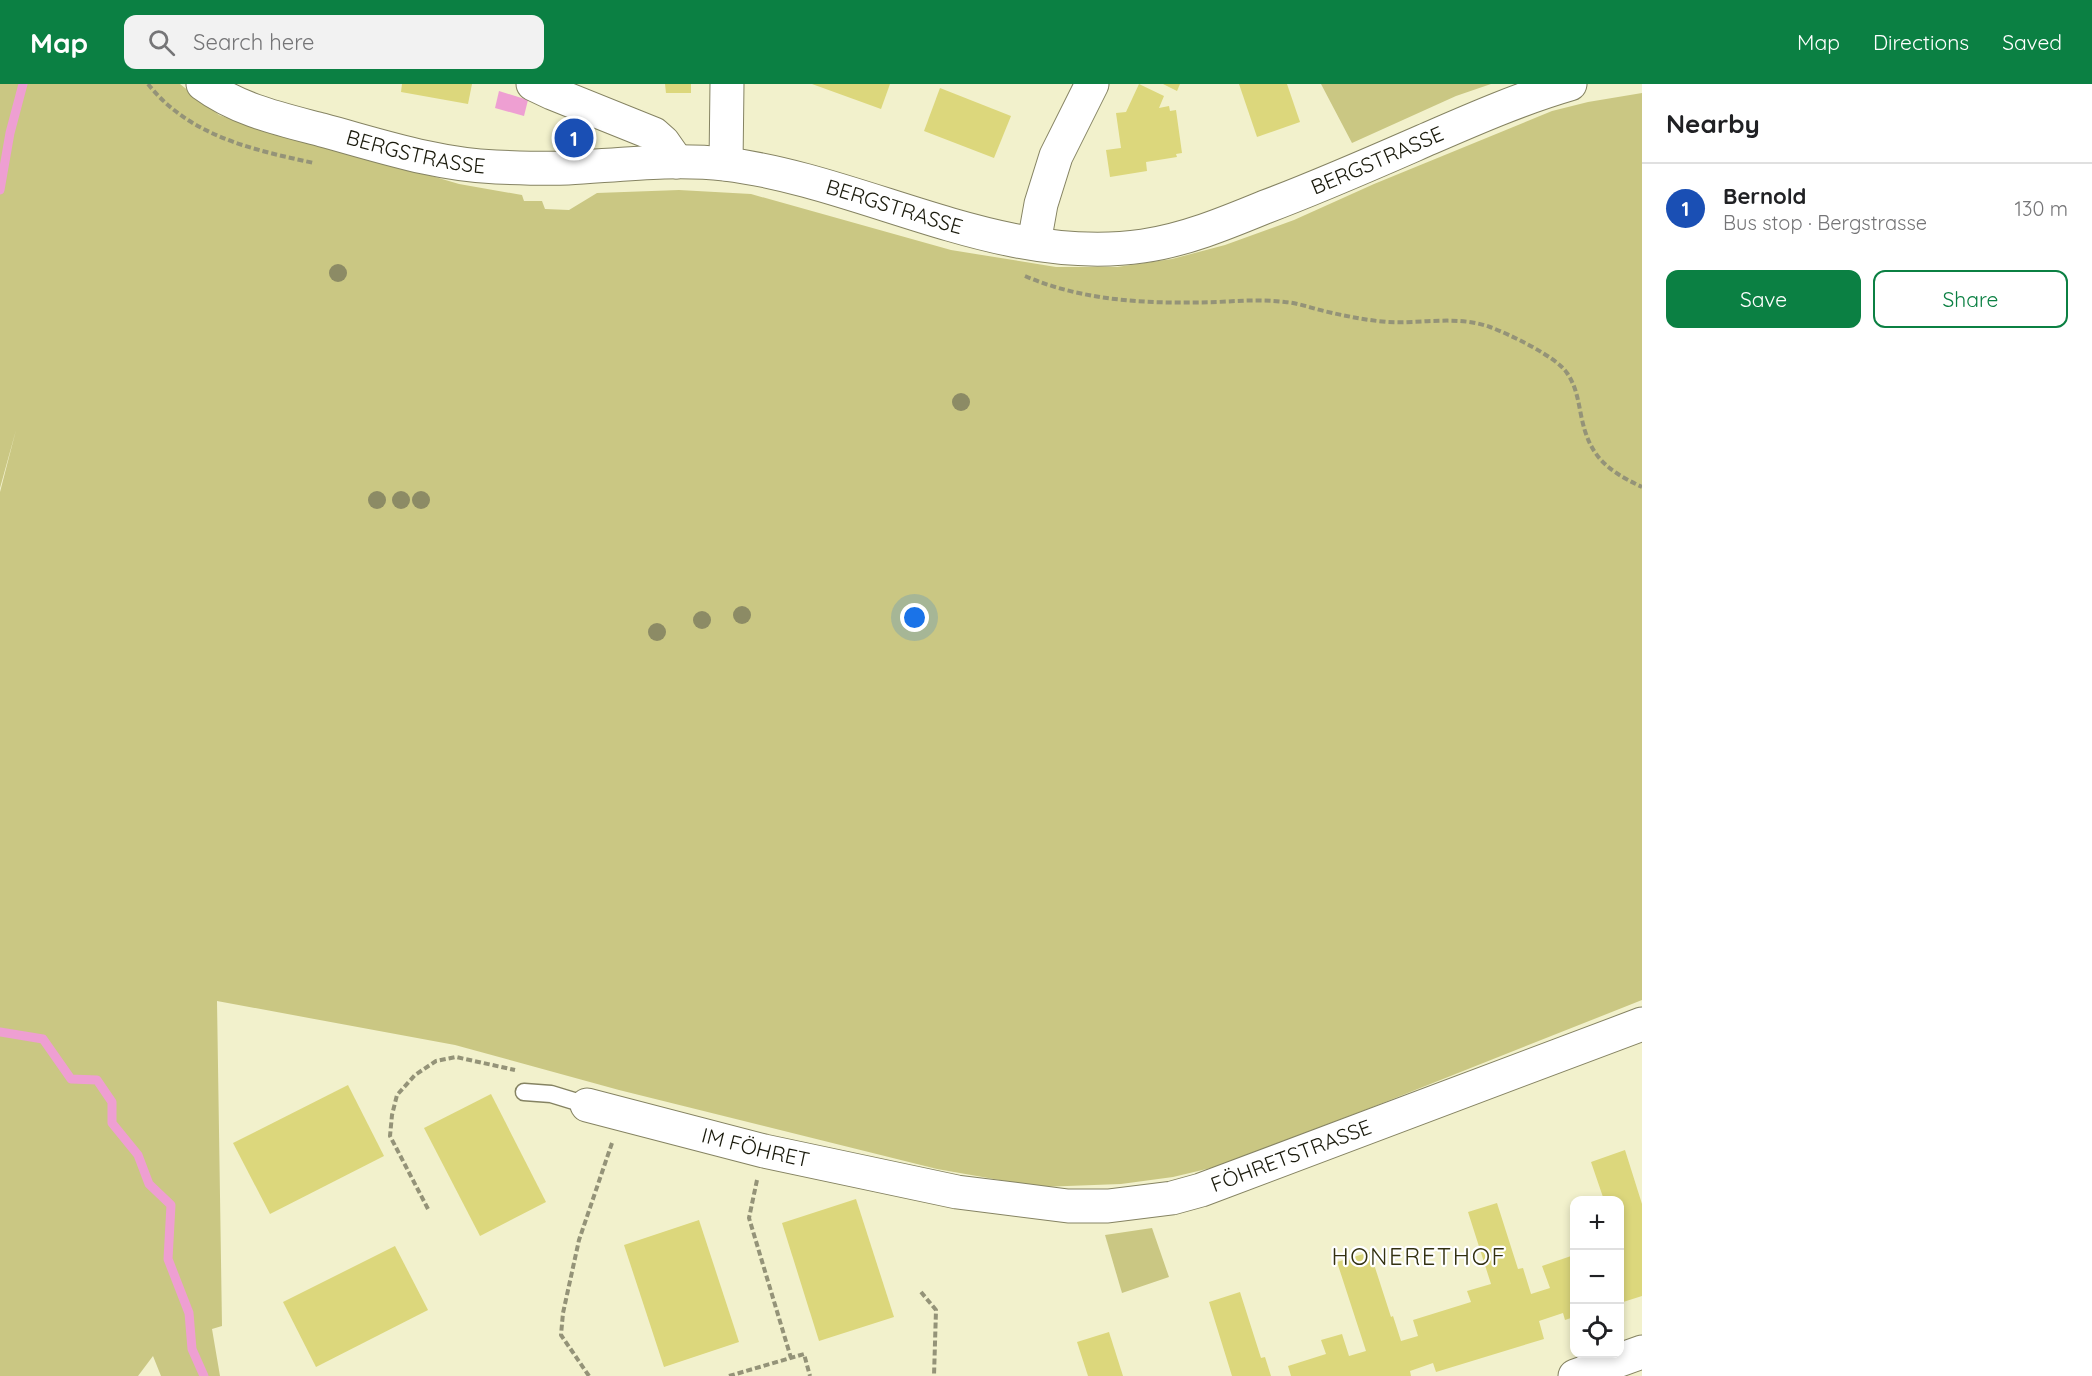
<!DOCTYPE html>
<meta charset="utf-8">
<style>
:root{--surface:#fff;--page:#f2f2f2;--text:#202124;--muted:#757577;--line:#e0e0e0;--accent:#0b8043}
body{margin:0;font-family:Quicksand,sans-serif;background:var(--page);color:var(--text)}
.controls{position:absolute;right:18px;bottom:18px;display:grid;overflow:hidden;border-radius:12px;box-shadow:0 3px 9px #0003}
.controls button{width:54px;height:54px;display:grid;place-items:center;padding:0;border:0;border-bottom:2px solid var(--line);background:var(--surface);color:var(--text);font:30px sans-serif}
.you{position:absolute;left:915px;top:534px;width:21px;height:21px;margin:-15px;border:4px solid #fff;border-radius:50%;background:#1a73e8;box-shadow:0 0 0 9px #1a73e833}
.badge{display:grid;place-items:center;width:39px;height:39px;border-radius:50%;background:var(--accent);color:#fff;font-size:20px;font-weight:700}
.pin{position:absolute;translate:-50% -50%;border:3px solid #fff;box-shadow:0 2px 6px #0006}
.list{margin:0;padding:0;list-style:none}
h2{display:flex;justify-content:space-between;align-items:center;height:78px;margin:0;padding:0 24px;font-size:26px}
h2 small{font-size:20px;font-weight:400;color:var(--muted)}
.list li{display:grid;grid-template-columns:39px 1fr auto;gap:18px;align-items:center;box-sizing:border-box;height:90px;padding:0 24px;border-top:2px solid var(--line)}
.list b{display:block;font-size:22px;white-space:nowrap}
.list p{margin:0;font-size:20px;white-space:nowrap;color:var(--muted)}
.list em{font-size:20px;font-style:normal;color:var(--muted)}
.actions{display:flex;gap:12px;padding:18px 24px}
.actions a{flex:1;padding:14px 0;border:2px solid var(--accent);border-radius:12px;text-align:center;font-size:21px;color:var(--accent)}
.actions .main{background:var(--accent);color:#fff}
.icon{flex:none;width:33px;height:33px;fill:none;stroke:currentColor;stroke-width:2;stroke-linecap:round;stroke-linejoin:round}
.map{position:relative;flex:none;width:1642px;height:1292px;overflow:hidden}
header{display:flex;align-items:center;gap:36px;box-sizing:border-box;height:84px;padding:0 30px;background:var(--accent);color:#fff}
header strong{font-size:28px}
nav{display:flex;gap:33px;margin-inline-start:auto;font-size:21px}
.search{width:420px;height:54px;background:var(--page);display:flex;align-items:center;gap:15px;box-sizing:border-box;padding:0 21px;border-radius:12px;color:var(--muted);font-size:22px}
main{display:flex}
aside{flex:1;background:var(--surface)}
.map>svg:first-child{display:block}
.green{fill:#cac783}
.water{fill:#ee9fd2}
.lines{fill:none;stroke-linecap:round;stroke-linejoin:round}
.stream{stroke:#ee9fd2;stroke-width:9}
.building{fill:#dcd77c}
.lane-casing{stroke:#858362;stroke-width:19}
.street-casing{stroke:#858362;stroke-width:35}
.secondary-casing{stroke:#858362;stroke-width:35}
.path{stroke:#949378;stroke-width:4;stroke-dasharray:6 3;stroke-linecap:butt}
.lane{stroke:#fff;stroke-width:16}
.street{stroke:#fff;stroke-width:33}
.secondary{stroke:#fff;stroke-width:33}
.tree{fill:#8c8b65}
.labels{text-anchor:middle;stroke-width:4.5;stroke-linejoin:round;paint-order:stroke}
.street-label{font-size:21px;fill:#19190b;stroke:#fff}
.quarter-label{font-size:24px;letter-spacing:1.5px;fill:#333111;stroke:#fff}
</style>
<header>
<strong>Map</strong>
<div class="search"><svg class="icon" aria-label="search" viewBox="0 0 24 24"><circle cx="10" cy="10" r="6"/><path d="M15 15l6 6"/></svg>Search here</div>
<nav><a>Map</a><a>Directions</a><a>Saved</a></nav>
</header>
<main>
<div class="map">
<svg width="1642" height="1292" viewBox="0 0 1642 1292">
<rect width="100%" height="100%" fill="#f2f1cc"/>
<g class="green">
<polygon points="0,0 180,0 219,31 271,49 391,80 459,100 522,111 524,117 542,117 545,125 569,126 597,109 679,106 751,110 951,166 1056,183 1117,183 1172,175 1225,161 1294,136 1374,100 1552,27 1588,18 1642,9 1642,916 1365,1026 1215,1083 1173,1093 1121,1100 1040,1103 937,1085 619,1006 455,961 217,917 222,1242 212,1245 220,1292 161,1292 153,1272 138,1292 0,1292 0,408 16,346 0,404"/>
<polygon points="1321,0 1491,0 1456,12 1352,59"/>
<polygon points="1152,1144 1169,1193 1122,1209 1105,1151"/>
</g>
<polygon class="water" points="499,7 528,16 524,32 495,24"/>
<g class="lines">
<g class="stream">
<polyline points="0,106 10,49 23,0"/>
<polyline points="0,948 43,955 71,995 97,996 112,1018 112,1039 138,1071 149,1100 171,1121 168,1175 189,1229 192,1265 204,1292"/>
</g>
</g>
<g class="building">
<polygon points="402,0 472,0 468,20 401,8"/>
<polygon points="665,0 691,0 691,9 666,9"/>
<polygon points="812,0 890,0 881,25"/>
<polygon points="1139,0 1164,12 1159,24 1169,22 1170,27 1176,26 1182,69 1176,70 1177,73 1146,78 1147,87 1110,93 1106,66 1121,64 1116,29 1126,28"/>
<polygon points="1163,0 1180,0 1177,7"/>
<polygon points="1239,0 1287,0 1300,38 1257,53"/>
<polygon points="940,4 1011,32 994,74 924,47"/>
<polygon points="348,1001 384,1072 270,1130 233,1059"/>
<polygon points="491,1010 546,1118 480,1152 424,1044"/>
<polygon points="1625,1066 1642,1120 1642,1212 1620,1219 1620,1116 1604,1116 1591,1078"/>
<polygon points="856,1115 894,1233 819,1257 782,1139"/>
<polygon points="1497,1119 1518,1185 1523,1184 1531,1210 1550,1204 1542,1182 1574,1171 1574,1233 1565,1236 1563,1229 1539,1237 1544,1255 1436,1288 1433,1279 1410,1287 1411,1292 1291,1292 1288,1282 1326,1270 1321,1256 1342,1250 1349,1272 1366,1267 1337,1178 1370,1168 1391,1233 1393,1232 1401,1257 1418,1252 1413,1236 1471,1218 1467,1207 1491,1200 1468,1128"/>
<polygon points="699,1136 739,1258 664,1283 624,1161"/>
<polygon points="395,1162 428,1226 316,1283 283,1218"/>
<polygon points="1240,1208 1261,1274 1265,1273 1271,1292 1232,1292 1209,1218"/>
<polygon points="1109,1248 1123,1292 1088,1292 1077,1258"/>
</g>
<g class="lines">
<g class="lane-casing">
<polyline id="lane" points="524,1008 551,1010 587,1021"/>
</g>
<g class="street-casing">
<g id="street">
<polyline points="533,0 552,9 654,50 663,58 677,78"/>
<polyline points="726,80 727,0"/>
<polyline points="1034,159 1041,120 1056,72 1092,0"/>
<path id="s1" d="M587 1021 764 1067 957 1108 1068 1122H1108L1172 1114 1201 1106 1642 940"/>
<polyline points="1575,1292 1642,1268"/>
</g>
</g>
<g class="secondary-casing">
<g id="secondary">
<path id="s2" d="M203 0C238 26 280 35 322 46 378 61 437 81 496 83 520 84 544 85 568 84 619 81 673 74 725 80 864 97 1000 183 1143 162 1185 156 1226 139 1265 123 1321 102 1375 78 1430 54 1476 34 1522 14 1570 0"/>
</g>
</g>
<g class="path">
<path d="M148 0C189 52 253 66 314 79"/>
<path d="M1025 192C1085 218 1152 220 1217 218 1240 217 1261 215 1285 218 1298 219 1311 224 1324 227 1345 232 1365 236 1387 238 1421 240 1457 231 1490 243 1509 250 1557 273 1567 289 1576 302 1578 316 1581 331 1589 372 1606 386 1642 403"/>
<polyline points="757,1096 749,1134 791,1274"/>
<polyline points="428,1125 390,1052 392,1031 397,1011 415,991 436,977 456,973 515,986"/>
<polyline points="921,1208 936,1226 934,1292"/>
<polyline points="589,1292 561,1251 563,1229 579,1156 612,1059"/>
<polyline points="729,1292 804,1270 810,1292"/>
</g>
<use href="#lane" class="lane"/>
<use href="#street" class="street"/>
<use href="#secondary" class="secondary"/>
</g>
<g class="tree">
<circle cx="338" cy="189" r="9"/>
<circle cx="961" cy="318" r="9"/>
<circle cx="377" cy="416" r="9"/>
<circle cx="401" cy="416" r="9"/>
<circle cx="421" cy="416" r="9"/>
<circle cx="742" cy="531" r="9"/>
<circle cx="702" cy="536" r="9"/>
<circle cx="657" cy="548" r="9"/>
</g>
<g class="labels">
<g class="street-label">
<text dy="7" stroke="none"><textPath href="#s2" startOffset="225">BERGSTRASSE</textPath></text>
<text dy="7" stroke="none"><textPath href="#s2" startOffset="1215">BERGSTRASSE</textPath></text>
<text dy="7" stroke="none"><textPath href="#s2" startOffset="711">BERGSTRASSE</textPath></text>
<text dy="7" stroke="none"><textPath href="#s1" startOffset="174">IM FÖHRET</textPath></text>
<text dy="7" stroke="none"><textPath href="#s1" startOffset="723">FÖHRETSTRASSE</textPath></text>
</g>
<g class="quarter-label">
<text x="1419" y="1181">HONERETHOF</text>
</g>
</g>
</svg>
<div class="controls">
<button>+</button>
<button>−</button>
<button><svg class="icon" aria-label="locate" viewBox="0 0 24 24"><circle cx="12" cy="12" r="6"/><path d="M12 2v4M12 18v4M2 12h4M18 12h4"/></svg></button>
</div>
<div class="you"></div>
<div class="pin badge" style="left:574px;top:54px;background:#1a4fb4">1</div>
</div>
<aside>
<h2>Nearby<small></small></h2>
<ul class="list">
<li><span class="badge" style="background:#1a4fb4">1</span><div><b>Bernold</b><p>Bus stop · Bergstrasse</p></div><em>130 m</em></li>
</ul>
<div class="actions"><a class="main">Save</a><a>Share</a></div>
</aside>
</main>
